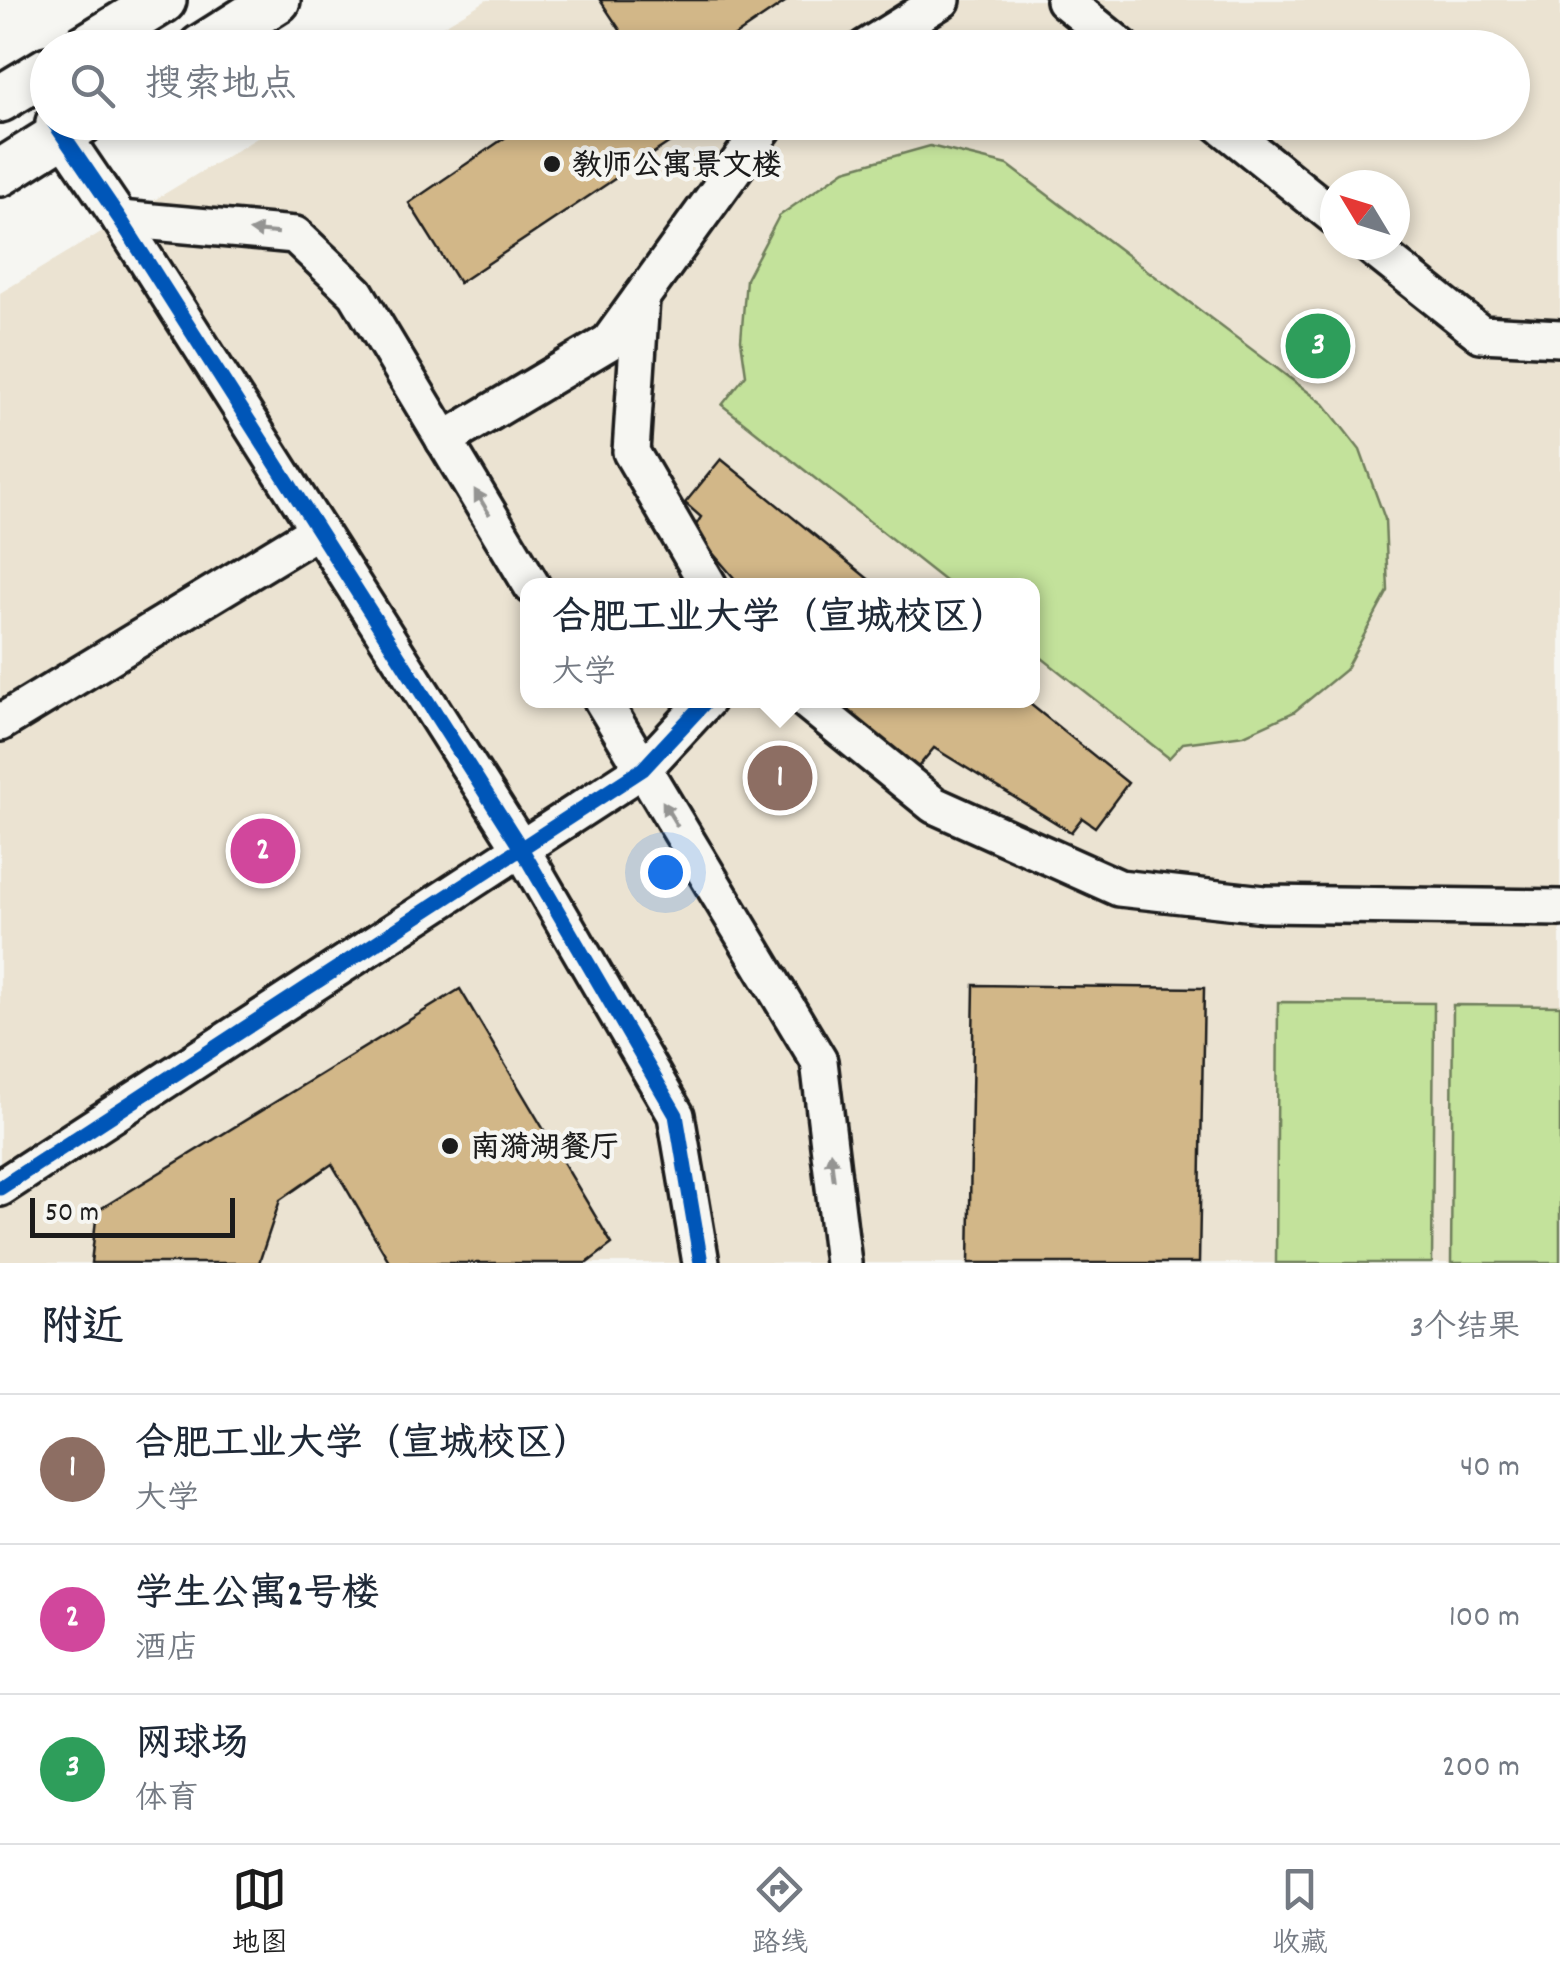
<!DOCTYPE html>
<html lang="zh">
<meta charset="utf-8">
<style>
:root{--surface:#fff;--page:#f2f2f3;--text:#1f2937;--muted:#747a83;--line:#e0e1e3;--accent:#1c1c1c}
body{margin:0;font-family:Dekko,"LXGW WenKai TC",sans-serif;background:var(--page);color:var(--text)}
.compass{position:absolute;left:1320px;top:170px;width:90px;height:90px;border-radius:50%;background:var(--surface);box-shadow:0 5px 15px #0003;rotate:308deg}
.scale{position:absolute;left:30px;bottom:25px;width:205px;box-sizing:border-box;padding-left:10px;border:5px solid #1c1c1c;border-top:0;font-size:28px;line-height:35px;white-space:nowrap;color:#1c1c1c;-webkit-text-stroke:8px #f6f6f2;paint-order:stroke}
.you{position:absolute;left:665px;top:872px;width:35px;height:35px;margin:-25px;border:8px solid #fff;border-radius:50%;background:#1a73e8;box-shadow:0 0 0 15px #1a73e833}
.badge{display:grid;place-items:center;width:65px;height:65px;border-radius:50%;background:var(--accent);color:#fff;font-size:32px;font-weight:700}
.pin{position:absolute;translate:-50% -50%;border:5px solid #fff;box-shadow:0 2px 10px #0006}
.popup{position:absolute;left:520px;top:578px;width:520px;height:130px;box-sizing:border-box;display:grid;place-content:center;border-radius:20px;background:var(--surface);filter:drop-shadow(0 2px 8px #0005);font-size:32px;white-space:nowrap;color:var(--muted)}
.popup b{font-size:38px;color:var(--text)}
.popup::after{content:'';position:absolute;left:50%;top:100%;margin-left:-20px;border:20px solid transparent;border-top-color:var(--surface)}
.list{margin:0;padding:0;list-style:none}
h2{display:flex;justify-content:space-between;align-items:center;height:130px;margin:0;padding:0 40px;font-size:42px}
h2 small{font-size:32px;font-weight:400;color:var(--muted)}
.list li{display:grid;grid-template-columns:65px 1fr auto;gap:30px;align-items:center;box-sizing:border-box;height:150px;padding:0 40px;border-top:2px solid var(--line)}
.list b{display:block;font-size:38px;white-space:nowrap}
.list p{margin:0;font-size:32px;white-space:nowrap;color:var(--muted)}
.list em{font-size:32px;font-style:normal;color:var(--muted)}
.icon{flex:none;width:55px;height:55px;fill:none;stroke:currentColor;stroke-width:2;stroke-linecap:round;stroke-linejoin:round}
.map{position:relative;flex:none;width:1560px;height:1263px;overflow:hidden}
.search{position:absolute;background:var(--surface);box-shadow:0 5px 15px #0003;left:30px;right:30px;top:30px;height:110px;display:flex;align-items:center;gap:25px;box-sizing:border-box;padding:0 35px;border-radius:55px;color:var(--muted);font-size:38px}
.sheet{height:580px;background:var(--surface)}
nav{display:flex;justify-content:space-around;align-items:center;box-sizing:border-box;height:140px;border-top:2px solid var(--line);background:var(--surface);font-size:28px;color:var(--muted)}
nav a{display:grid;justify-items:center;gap:5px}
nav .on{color:var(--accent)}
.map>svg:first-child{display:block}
.built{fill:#ebe3d2;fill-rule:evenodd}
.green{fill:#c3e29b;stroke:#707f5c;stroke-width:2.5}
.building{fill:#d2b788;stroke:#1c1c1c;stroke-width:2.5}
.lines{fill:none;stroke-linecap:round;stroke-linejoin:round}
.minor-casing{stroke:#1c1c1c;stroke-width:42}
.major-casing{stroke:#1c1c1c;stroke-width:52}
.minor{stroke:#f6f6f2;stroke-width:35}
.major{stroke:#f6f6f2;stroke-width:45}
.cycleway-casing{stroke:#f6f6f2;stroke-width:21}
.cycleway{stroke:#0057b8;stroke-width:15}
.oneway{fill:#949492}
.poi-dot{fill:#1c1c1c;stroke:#f6f6f2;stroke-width:4}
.labels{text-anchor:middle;stroke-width:9;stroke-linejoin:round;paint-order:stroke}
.poi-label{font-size:30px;font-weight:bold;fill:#1c1c1c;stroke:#f6f6f2;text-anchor:start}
</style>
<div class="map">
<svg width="1560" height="1263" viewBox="0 0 1560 1263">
<rect width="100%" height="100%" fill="#f6f6f2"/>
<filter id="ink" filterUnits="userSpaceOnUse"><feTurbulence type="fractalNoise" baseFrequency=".01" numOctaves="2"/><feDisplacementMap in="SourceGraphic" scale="20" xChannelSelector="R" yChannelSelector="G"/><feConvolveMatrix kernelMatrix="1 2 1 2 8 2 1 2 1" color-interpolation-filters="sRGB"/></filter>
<g filter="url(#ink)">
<path class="built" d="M487 0H1560V1263H0V293L282 123 1512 122V48L407 47ZM1335 185H1395V245H1335ZM528 586H1032V700H528Z"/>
<g class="green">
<polygon points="930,146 1008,165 1324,404 1360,450 1385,519 1388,591 1345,670 1294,712 1244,735 1183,743 1169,758 1033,651 1032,586 950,585 722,405 746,375 741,340 746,279 779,216 845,170"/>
<polygon points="1278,1002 1434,1003 1432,1263 1276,1263"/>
<polygon points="1453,1005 1560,1006 1560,1263 1451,1263"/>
</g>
<g class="building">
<polygon points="600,0 788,0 717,48 632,48"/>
<polygon points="528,122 697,124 459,283 409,203"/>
<polygon points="721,459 877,586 741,586 693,530 701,517 685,503"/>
<polygon points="820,700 1025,700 1128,783 1095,827 1082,818 1071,832 934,748 913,773"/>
<polygon points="974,985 1204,988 1199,1263 969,1263"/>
<polygon points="460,989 612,1244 587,1263 390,1263 332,1164 280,1200 259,1263 91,1263 97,1211"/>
</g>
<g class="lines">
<g class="minor-casing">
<g id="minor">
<polyline points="1064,0 1123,48"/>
<polyline points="865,48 942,0"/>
<polyline points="54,122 120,219 522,850 676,1115 701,1263"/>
<polyline points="1217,122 1335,217"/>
<polyline points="120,219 295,235 356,293 532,586"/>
<polyline points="1369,245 1481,334 1560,338"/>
<polyline points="641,298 631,452 709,586"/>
<polyline points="444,440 609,342 768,122"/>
<polyline points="602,700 819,1061 843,1263"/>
<polyline points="805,700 934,805 1119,888 1264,904 1560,908"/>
<polyline points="0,723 318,530"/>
<polyline points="0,1188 643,769 707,700"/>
</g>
</g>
<g class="major-casing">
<g id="major">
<polyline points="85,48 163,0"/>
<polyline points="201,48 277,0"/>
<polyline points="0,99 48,70"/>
<polyline points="0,173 81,122"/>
</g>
</g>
<use href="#minor" class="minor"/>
<use href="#major" class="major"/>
<g class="cycleway-casing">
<g id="cycleway">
<polyline points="54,122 120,219 522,850 676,1115 701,1263"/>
<polyline points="0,1188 643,769 707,700"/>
</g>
</g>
<use href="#cycleway" class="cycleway"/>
</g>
<defs><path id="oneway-solid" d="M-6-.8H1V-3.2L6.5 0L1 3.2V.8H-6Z" transform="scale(2.5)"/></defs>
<g class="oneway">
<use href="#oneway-solid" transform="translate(264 232) rotate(-175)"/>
<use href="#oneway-solid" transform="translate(482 502) rotate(-121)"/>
<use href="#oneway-solid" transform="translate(670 814) rotate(-121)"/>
<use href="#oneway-solid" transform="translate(832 1166) rotate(-97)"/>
</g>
</g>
<g class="poi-dot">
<circle cx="552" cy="164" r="10"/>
<circle cx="450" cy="1146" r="10"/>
</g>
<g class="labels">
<g class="poi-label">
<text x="572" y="174">教师公寓景文楼</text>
<text x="470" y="1156">南漪湖餐厅</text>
</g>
</g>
</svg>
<svg class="compass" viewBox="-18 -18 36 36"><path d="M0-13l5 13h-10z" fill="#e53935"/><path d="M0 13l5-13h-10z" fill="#747a83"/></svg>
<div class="scale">50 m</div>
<div class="you"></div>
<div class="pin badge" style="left:780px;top:778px;background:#8d6e63">1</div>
<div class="popup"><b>合肥工业大学（宣城校区）</b>大学</div>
<div class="pin badge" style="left:263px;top:851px;background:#d1479c">2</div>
<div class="pin badge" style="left:1318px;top:346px;background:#2e9e5b">3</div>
<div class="search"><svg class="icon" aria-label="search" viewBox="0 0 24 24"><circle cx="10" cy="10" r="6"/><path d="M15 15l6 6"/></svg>搜索地点</div>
</div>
<section class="sheet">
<h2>附近<small>3个结果</small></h2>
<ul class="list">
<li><span class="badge" style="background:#8d6e63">1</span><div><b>合肥工业大学（宣城校区）</b><p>大学</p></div><em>40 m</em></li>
<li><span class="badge" style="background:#d1479c">2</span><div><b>学生公寓2号楼</b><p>酒店</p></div><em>100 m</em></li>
<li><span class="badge" style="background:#2e9e5b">3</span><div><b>网球场</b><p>体育</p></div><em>200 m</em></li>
</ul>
</section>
<nav>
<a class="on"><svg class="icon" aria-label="map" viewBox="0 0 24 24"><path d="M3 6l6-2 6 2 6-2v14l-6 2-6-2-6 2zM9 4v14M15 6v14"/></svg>地图</a>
<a><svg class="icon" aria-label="directions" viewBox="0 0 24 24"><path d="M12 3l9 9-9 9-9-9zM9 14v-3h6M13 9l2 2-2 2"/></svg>路线</a>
<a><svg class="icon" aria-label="saved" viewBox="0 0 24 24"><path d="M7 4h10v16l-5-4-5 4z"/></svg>收藏</a>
</nav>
